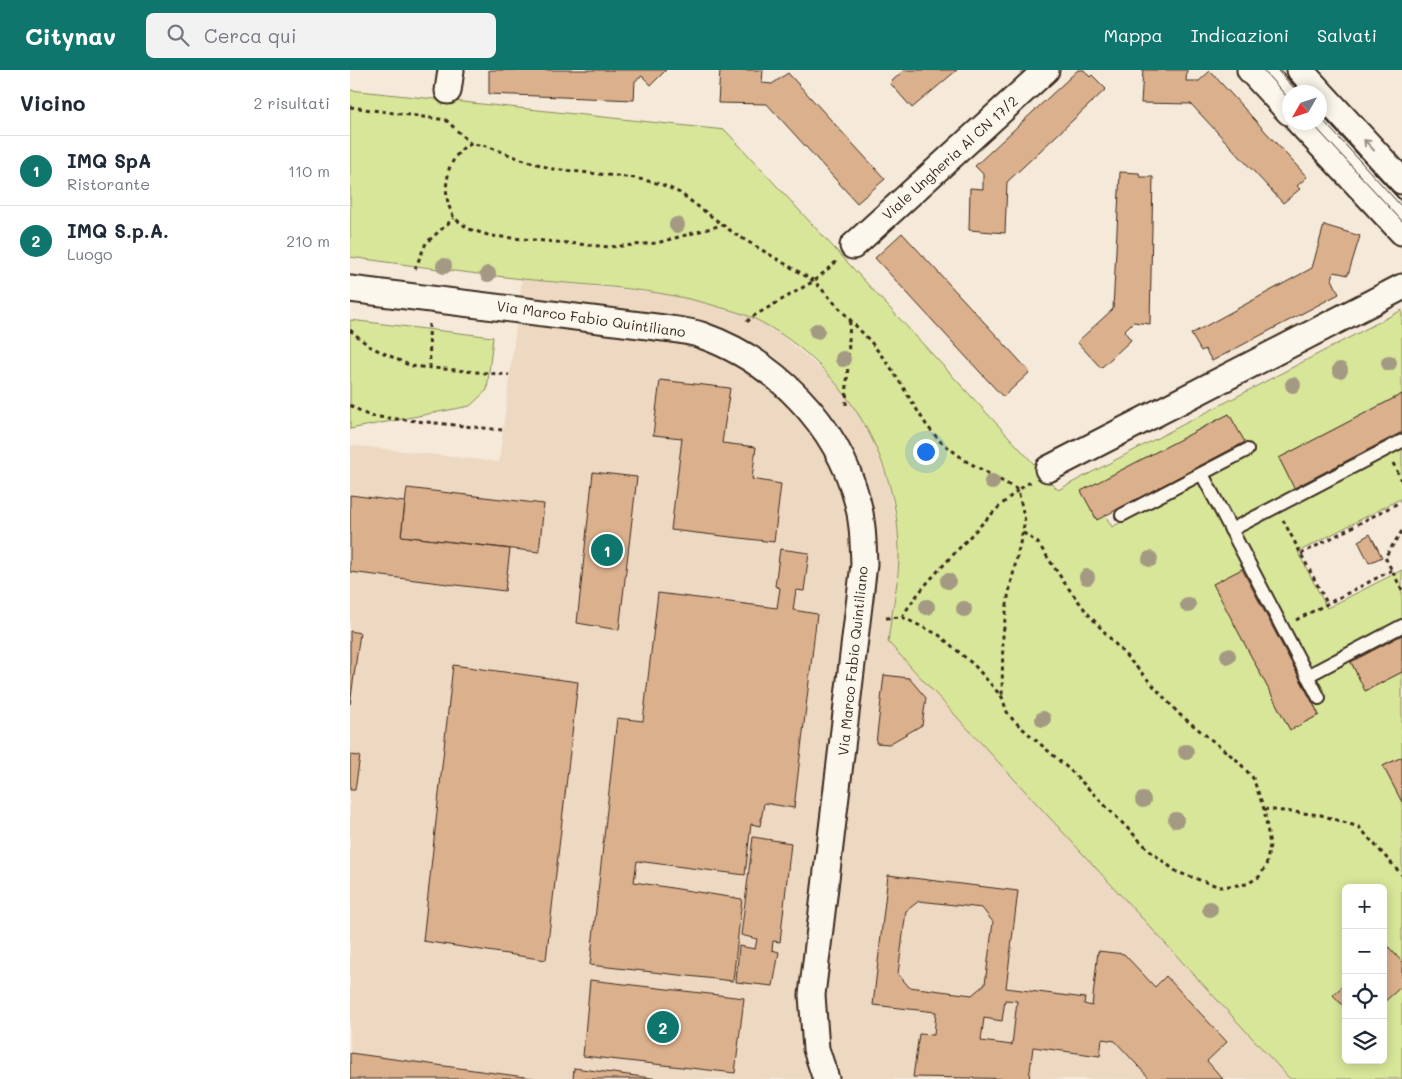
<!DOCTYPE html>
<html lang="it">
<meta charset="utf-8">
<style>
:root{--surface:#fff;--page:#f2f2f3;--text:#1f2937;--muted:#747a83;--line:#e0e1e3;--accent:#0f766e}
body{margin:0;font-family:Mali,sans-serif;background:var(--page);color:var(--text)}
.controls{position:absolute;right:15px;bottom:15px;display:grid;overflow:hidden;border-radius:8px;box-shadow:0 2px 12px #0003}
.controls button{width:45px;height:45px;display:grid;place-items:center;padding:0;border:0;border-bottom:1px solid var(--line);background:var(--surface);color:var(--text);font:25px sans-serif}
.compass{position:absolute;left:932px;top:15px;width:45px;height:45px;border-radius:50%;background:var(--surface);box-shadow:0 2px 12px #0003;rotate:231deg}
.you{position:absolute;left:575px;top:381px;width:18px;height:18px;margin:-12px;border:4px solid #fff;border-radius:50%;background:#1a73e8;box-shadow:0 0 0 8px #1a73e833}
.badge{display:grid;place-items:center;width:32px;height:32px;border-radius:50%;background:var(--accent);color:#fff;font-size:16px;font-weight:700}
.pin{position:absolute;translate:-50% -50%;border:2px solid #fff;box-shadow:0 1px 5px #0006}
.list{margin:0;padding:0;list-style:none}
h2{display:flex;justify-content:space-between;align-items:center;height:65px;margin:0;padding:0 20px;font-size:21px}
h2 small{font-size:16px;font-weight:400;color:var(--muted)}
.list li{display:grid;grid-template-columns:32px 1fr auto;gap:15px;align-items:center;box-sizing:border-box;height:70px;padding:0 20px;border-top:1px solid var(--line)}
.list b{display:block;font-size:19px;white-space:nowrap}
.list p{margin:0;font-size:16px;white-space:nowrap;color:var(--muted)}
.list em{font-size:16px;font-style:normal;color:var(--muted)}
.icon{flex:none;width:28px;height:28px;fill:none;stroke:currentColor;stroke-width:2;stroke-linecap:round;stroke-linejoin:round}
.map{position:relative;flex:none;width:1052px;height:1009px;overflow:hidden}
header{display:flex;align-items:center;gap:30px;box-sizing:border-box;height:70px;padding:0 25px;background:var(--accent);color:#fff}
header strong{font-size:24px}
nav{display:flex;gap:28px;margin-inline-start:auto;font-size:18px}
.search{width:350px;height:45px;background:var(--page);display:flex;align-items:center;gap:12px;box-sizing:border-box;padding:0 18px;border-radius:8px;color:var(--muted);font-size:19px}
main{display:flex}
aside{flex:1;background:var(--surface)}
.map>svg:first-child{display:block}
.built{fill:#edd8c2}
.green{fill:#d7e699;stroke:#89885c;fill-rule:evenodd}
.building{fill:#dbb08c;stroke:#3b2a1e;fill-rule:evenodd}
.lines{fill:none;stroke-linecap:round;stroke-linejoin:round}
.service-casing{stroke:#3b2a1e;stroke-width:16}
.minor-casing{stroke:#3b2a1e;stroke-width:29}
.path{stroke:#3b2a1e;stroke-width:3;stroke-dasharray:4 4;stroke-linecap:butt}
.service{stroke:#fbf7ec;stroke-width:12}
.minor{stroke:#fbf7ec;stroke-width:25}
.tram{stroke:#3b2a1e;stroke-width:1}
.tree{fill:#a49a83}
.oneway{stroke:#9b9085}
.labels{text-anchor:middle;stroke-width:4;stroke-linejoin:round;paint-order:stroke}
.street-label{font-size:14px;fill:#3b2a1e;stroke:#fbf7ec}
</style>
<header>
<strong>Citynav</strong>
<div class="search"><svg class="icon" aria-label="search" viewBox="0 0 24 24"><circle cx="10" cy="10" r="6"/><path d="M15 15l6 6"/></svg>Cerca qui</div>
<nav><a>Mappa</a><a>Indicazioni</a><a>Salvati</a></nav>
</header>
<main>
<aside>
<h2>Vicino<small>2 risultati</small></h2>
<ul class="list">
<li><span class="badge">1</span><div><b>IMQ SpA</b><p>Ristorante</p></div><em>110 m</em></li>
<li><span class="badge">2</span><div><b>IMQ S.p.A.</b><p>Luogo</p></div><em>210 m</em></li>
</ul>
</aside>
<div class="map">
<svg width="1052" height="1009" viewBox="0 0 1052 1009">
<rect width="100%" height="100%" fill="#f5e9d9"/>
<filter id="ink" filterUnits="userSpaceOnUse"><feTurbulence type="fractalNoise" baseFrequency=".02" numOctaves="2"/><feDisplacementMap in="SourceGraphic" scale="10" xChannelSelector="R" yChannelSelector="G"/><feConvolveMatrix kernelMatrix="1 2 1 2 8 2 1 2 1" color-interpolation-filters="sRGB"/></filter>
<g filter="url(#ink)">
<polygon class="built" points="172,209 332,226 402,247 435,268 478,305 509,342 522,365 539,416 548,463 549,490 538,572 940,1009 0,1009 0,375 149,392"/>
<g class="green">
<path d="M0 20 375 60 708 420 1052 240V324L929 388 946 421 884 454 859 407 901 384 879 344 732 421 746 449 755 445 762 457 851 410 896 497 864 514 940 660 969 645 964 634 975 628 964 607 999 589 1016 621 1052 602V687L1033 696 1052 732V1009H940L538 572C541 545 548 516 549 489 551 390 493 292 403 248 392 243 380 240 369 237 304 217 240 216 173 209 115 203 58 195 0 187ZM996 818H1033V990H996Z"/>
<polygon points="0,250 143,267 137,320 120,336 0,359"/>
<polygon points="1052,376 1052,428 948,482 977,538 1052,500 1052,552 960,600 888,462"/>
</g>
<g class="building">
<polygon points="139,0 316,0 301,15 292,6 285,11 284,30 139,24"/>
<polygon points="370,0 413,0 412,13 422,14 438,3 535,109 507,133 417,34 368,33"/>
<polygon points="554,0 607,0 562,38 540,13"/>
<polygon points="728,0 734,0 740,7 742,5 756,19 657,112 655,163 619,160 620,118 633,119 633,104 625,96"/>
<polygon points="793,0 837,0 836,11 849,11 860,1 957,107 947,116 950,119 933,133 841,34 791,33"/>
<polygon points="770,102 789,103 790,107 803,107 800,254 783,252 774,261 781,270 751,298 727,272 763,239"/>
<polygon points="974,155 1010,166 998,205 984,202 982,209 989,224 862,291 855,279 851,281 841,264 962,198"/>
<polygon points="552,163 680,302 653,327 525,188"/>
<polygon points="310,310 380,318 372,373 406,377 402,409 431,414 424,472 321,460 332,368 303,365"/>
<polygon points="1052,324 1052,362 944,418 929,388"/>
<polygon points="879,344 895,372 747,450 731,421"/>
<polygon points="243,402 287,407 269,560 227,553"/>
<polygon points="57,418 194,434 189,482 51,466"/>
<polygon points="0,425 55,432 51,466 160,479 155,521 0,502"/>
<polygon points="1020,464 1032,487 1019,493 1008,471"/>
<polygon points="430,479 459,483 454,521 446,520 443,540 467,544 444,738 414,733 410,756 401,754 395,805 287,791 284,812 392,829 383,911 240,895 267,648 293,651 308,523 427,538 430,518 425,516"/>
<polygon points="892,499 969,645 940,660 863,514"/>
<polygon points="0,561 10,563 0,634"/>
<polygon points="1052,565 1052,602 1015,621 1001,592"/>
<polygon points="103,595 228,612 196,890 73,871"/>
<polygon points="534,605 559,608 576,628 572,655 539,674 526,673"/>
<polygon points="0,685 10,686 5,720 0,720"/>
<polygon points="1052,687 1052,732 1033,696"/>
<polygon points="403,767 441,773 430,872 423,871 422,880 429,882 423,916 386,912 389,876 405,879 407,869 391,865"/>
<path d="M538 805 668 821 656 918 735 928 734 934 742 936 748 881 774 884 805 917 816 906 877 972 857 991 873 1009H800L765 971 752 969 750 986 683 977 679 1009 563 1007 569 964 584 965 586 942 523 935ZM569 831 632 838 643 852 635 914 622 925 559 917 548 904 556 841ZM655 930 667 931 662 975 631 971 634 948 652 951Z"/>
<polygon points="1037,875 1052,892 1052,916 1033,933 1033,878"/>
<polygon points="240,910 394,928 385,1003 233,986"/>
<polygon points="996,913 996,939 983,925"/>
<polygon points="0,983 189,1009 0,1009"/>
<polygon points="224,998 309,1009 223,1009"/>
</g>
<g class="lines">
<g class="service-casing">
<g id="service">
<polyline points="920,0 941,22"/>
<polyline points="969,52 1052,142"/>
<polyline points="852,404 969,628"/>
<polyline points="772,445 897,380"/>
<polyline points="881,460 1052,371"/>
<polyline points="957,606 1052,556"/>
</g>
</g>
<g class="minor-casing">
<g id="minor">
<polyline points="900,0 939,42"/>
<polyline points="950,0 1052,111"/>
<polyline points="98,21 101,0"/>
<polyline points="949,52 1052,162"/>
<polyline points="503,176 696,0"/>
<path d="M0 219 314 258C326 260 340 261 351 265 425 291 487 354 507 430 513 451 513 472 514 494L462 925 466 979 476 1009"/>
<polyline points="698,399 1052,217"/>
</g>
</g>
<g class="path">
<polyline points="0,37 96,50 121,74 137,76 165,87 203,99 285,108 311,114 330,123 385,164 464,211 521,272 541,298 577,356 591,372 616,391 668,420 682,411"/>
<polyline points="121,74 114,77 105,87 99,99 96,118 98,134 104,148 119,159 141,166 260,177 307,173 372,155"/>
<polyline points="65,199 76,173 104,148"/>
<polyline points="397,252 402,247 464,211 487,191"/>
<polyline points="79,254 80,297"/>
<polyline points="0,260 19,276 61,296 159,305"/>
<polyline points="0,335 19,346 152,360"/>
<polyline points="496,335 500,249"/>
<polyline points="1043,393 1052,411"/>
<polyline points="933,450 977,533"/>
<polyline points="1052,461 1035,487 1052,520"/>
<polyline points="951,484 1052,431"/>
<polyline points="552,547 589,565 624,595 652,627 657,642 664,651 720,700 801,782 827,802 870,817 897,814 909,807 916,796 920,775 914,739 903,708 888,691 829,644 739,545 716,515 688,473 672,462"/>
<path d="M536 548 552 547C566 524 584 505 603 485 624 462 644 440 668 420L675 451 658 527 653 565 652 626"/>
<polyline points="946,550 1042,500"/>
<polyline points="914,739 971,745 1009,757 1052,805"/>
</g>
<use href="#service" class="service"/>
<use href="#minor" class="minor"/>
<g class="tram">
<polyline points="913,0 939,29"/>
<polyline points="927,0 948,22"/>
<polyline points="969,46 1052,137"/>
<polyline points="961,52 1052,151"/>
</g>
</g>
<g class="tree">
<circle cx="327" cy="155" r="8"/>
<circle cx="94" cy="196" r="8"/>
<circle cx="138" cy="204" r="8"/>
<circle cx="467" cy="261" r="8"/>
<circle cx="493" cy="289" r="8"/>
<circle cx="1039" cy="293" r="8"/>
<circle cx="990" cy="300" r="8"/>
<circle cx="943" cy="315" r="8"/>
<circle cx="642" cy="412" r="8"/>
<circle cx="800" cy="489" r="8"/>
<circle cx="737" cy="507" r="8"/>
<circle cx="598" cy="511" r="8"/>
<circle cx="838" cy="535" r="8"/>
<circle cx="577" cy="537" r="8"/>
<circle cx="614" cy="539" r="8"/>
<circle cx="878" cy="586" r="8"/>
<circle cx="693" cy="649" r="8"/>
<circle cx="836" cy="682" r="8"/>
<circle cx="793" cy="730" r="8"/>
<circle cx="826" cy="750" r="8"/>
<circle cx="860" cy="839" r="8"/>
</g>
<defs><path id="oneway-shaft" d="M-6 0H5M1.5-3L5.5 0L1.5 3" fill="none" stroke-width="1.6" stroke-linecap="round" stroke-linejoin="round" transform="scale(1.25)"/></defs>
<use class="oneway" href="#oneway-shaft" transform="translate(1019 75) rotate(-133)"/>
</g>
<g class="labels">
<g class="street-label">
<text transform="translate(600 88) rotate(-42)" y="5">Viale Ungheria Al CN 17/2</text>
<text transform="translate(241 249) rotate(8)" y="5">Via Marco Fabio Quintiliano</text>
<text transform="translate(503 591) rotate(-84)" y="5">Via Marco Fabio Quintiliano</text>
</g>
</g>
</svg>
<div class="controls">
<button>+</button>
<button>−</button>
<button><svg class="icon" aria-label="locate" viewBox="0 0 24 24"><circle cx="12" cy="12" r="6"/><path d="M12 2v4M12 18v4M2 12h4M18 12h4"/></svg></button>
<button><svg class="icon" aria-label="layers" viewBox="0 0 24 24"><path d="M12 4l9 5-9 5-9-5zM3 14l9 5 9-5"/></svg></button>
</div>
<svg class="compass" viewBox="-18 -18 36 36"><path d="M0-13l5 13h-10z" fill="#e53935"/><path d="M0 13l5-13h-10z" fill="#747a83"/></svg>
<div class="you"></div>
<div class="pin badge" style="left:257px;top:480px">1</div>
<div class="pin badge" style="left:313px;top:957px">2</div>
</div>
</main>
